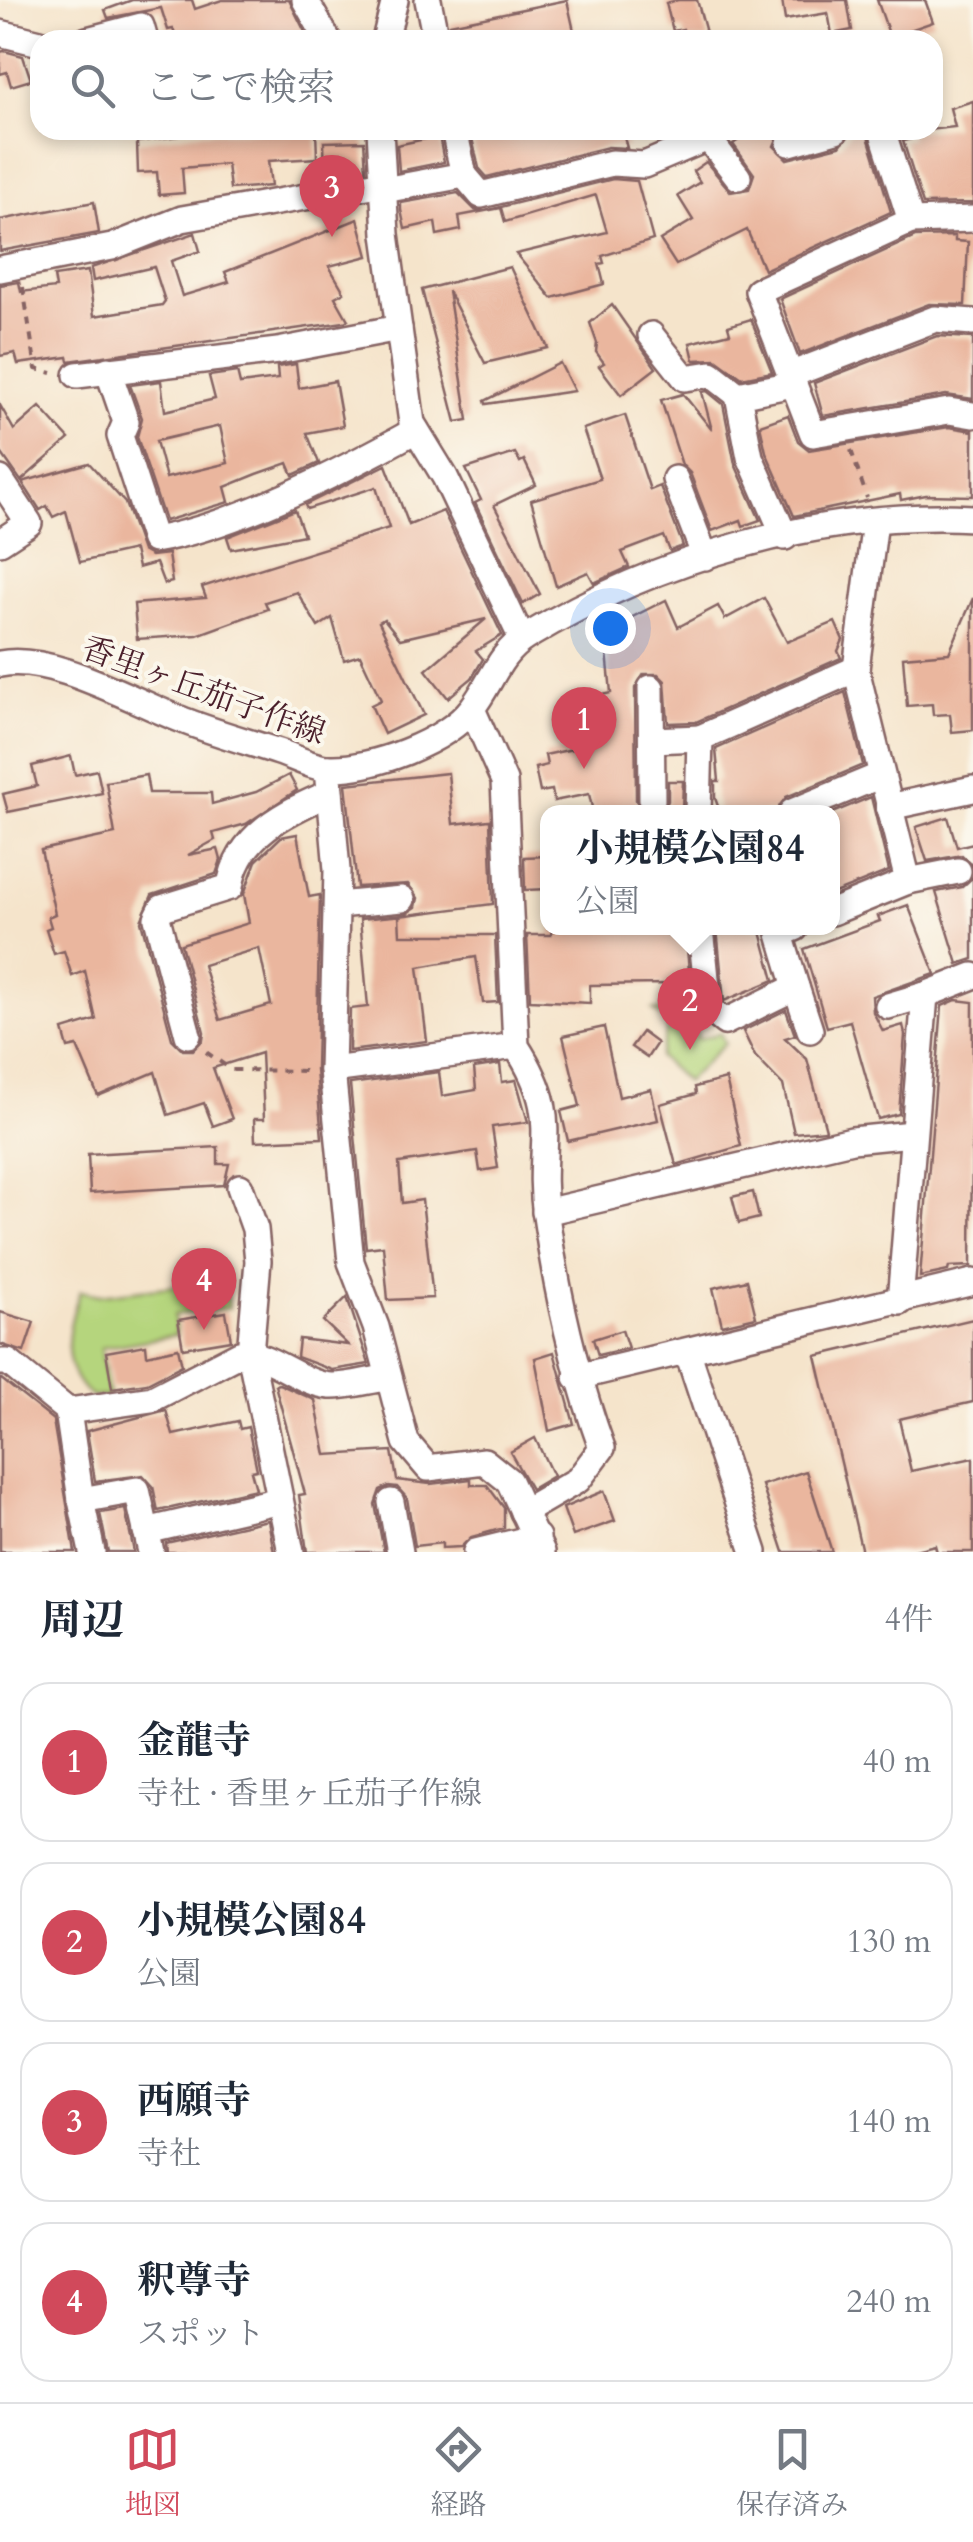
<!DOCTYPE html>
<html lang="ja">
<meta charset="utf-8">
<style>
:root{--surface:#fff;--page:#f2f2f3;--text:#1f2937;--muted:#747a83;--line:#e0e1e3;--accent:#d1495b}
body{margin:0;font-family:Cardo,"Noto Serif JP",serif;background:var(--page);color:var(--text)}
.you{position:absolute;left:610px;top:628px;width:35px;height:35px;margin:-25px;border:8px solid #fff;border-radius:50%;background:#1a73e8;box-shadow:0 0 0 15px #1a73e833}
.badge{display:grid;place-items:center;width:65px;height:65px;border-radius:50%;background:var(--accent);color:#fff;font-size:32px;font-weight:700}
.pin{position:absolute;translate:-50% -82px;filter:drop-shadow(0 2px 5px #0008)}
.pin::after{content:'';position:absolute;top:52px;width:35px;height:30px;background:inherit;clip-path:polygon(0 0,100% 0,50% 100%)}
.popup{position:absolute;left:540px;top:805px;width:300px;height:130px;box-sizing:border-box;display:grid;place-content:center;border-radius:20px;background:var(--surface);filter:drop-shadow(0 2px 8px #0005);font-size:32px;white-space:nowrap;color:var(--muted)}
.popup b{font-size:38px;color:var(--text)}
.popup::after{content:'';position:absolute;left:50%;top:100%;margin-left:-20px;border:20px solid transparent;border-top-color:var(--surface)}
.list{margin:0;padding:0;list-style:none}
h2{display:flex;justify-content:space-between;align-items:center;height:130px;margin:0;padding:0 40px;font-size:42px}
h2 small{font-size:32px;font-weight:400;color:var(--muted)}
.list li{display:grid;grid-template-columns:65px 1fr auto;gap:30px;align-items:center;box-sizing:border-box;height:160px;margin:0 20px 20px;padding:0 20px;border:2px solid var(--line);border-radius:30px}
.list b{display:block;font-size:38px;white-space:nowrap}
.list p{margin:0;font-size:32px;white-space:nowrap;color:var(--muted)}
.list em{font-size:32px;font-style:normal;color:var(--muted)}
.icon{flex:none;width:55px;height:55px;fill:none;stroke:currentColor;stroke-width:2;stroke-linecap:round;stroke-linejoin:round}
.map{position:relative;flex:none;width:973px;height:1552px;overflow:hidden}
.search{position:absolute;background:var(--surface);box-shadow:0 5px 15px #0003;left:30px;right:30px;top:30px;height:110px;display:flex;align-items:center;gap:25px;box-sizing:border-box;padding:0 35px;border-radius:30px;color:var(--muted);font-size:38px}
.sheet{height:850px;background:var(--surface)}
nav{display:flex;justify-content:space-around;align-items:center;box-sizing:border-box;height:140px;border-top:2px solid var(--line);background:var(--surface);font-size:28px;color:var(--muted)}
nav a{display:grid;justify-items:center;gap:5px}
nav .on{color:var(--accent)}
.map>svg:first-child{display:block}
.green{fill:#b5d57d;stroke:#807a54;stroke-width:2.5}
.building{fill:#eab69e;fill-rule:evenodd}
.lines{fill:none;stroke-linecap:round;stroke-linejoin:round}
.minor-casing{stroke:#866463;stroke-width:30}
.path{stroke:#866463;stroke-width:4;stroke-dasharray:8 8;stroke-linecap:butt}
.minor{stroke:#fff;stroke-width:25}
.labels{text-anchor:middle;stroke-width:8;stroke-linejoin:round;paint-order:stroke}
.street-label{font-size:32px;fill:#4a1f2b;stroke:#fbf7ec}
</style>
<div class="map">
<svg width="973" height="1552" viewBox="0 0 973 1552">
<rect width="100%" height="100%" fill="#fbf7ec"/>
<filter id="ink" filterUnits="userSpaceOnUse"><feTurbulence type="fractalNoise" baseFrequency=".01" numOctaves="2"/><feDisplacementMap in="SourceGraphic" scale="20" xChannelSelector="R" yChannelSelector="G"/><feConvolveMatrix kernelMatrix="1 2 1 2 8 2 1 2 1" color-interpolation-filters="sRGB"/></filter>
<filter id="wash" filterUnits="userSpaceOnUse"><feTurbulence type="fractalNoise" baseFrequency=".0048" numOctaves="4" result="noise"/><feDisplacementMap in="SourceGraphic" scale="40" xChannelSelector="R" yChannelSelector="G"/><feGaussianBlur stdDeviation="2.25" result="paint"/><feColorMatrix in="noise" values="0 0 0 0 0 0 0 0 0 0 0 0 0 0 0 0 0 1.4 0 .05"/><feComposite in="paint" operator="in"/></filter>
<g filter="url(#wash)">
<rect width="100%" height="100%" fill="#f5e4cb"/>
<g class="green">
<polygon points="653,1010 690,1010 698,1039 720,1033 725,1043 686,1082 659,1057 669,1023"/>
<path d="M225 1280 229 1308 174 1315 176 1335 101 1348 109 1396 92 1397C58 1368 66 1330 80 1291L100 1295Z"/>
</g>
<g id="blocks">
<g class="building">
<polygon points="132,0 192,0 195,9 222,0 289,0 309,40 177,40 173,29 168,30 161,8 108,18 105,10"/>
<polygon points="567,0 576,40 454,40 450,24"/>
<polygon points="678,0 697,0 708,40 686,40 683,29 673,31 666,3"/>
<polygon points="782,0 847,0 852,30 832,34 828,13 785,20"/>
<polygon points="877,0 925,0 933,22 890,37"/>
<polygon points="4,51 23,56 31,80 11,86 7,72 0,74 0,52"/>
<polygon points="973,101 973,203 923,204 903,141 911,139 910,132 955,127 950,108"/>
<polygon points="316,130 317,158 268,161 271,186 230,189 227,164 182,168 184,193 159,195 157,172 138,173 137,142 198,133"/>
<polygon points="484,130 500,130 501,135 521,130 523,135 543,130 622,130 627,148 608,147 487,177 479,168 471,134"/>
<polygon points="753,130 781,130 774,146 787,159 840,146 852,130 866,130 891,212 764,270 747,230 676,265 660,240 693,220 678,196 700,182 693,171 706,162 731,192 749,189 754,174 733,144"/>
<polygon points="439,136 444,162 399,171 397,145"/>
<polygon points="364,141 366,170 325,176 324,142"/>
<polygon points="613,179 637,181 653,240 602,256 604,263 599,264 604,284 552,298 516,254 607,232 596,195 505,222 501,208 459,216 461,230 437,235 435,222 405,229 401,210 401,203 458,193 475,210 485,211"/>
<polygon points="94,202 99,233 0,251 0,220"/>
<polygon points="358,219 368,256 329,266 344,292 335,297 348,320 344,322 69,361 68,357 18,364 15,353 0,356 0,285 19,282 21,292 56,288 54,276 88,271 94,316 162,305 165,301 154,267 93,281 91,268 195,233 200,251 171,261 182,296 229,282 225,272"/>
<polygon points="955,236 955,241 968,242 965,305 929,304 800,354 780,299 915,237"/>
<polygon points="510,267 548,348 485,363 448,291 468,420 456,422 422,290"/>
<polygon points="612,305 656,368 621,395 599,366 604,363 596,352 597,343 590,323"/>
<polygon points="751,319 772,372 742,378 716,359 694,360 690,343 730,333 728,326"/>
<polygon points="937,336 973,338 973,399 946,395 823,416 814,383"/>
<polygon points="560,363 574,391 486,404 485,401"/>
<path d="M296 364 299 388 335 381 343 426 307 433 319 463 293 475 288 463 257 474 225 487 229 502 165 521 137 437 142 418 130 385 161 381 165 411 215 399 209 376 237 372 240 384 278 379 277 367ZM220 426 228 463 166 478 156 441Z"/>
<polygon points="707,391 723,404 735,464 760,520 743,526 741,520 712,531 690,473 682,465 661,400 683,394 712,430 702,392"/>
<polygon points="0,405 14,430 40,407 69,439 21,481 0,451"/>
<polygon points="625,415 650,490 660,486 683,546 670,551 664,536 622,552 629,567 594,583 588,572 556,586 531,500 600,479 583,429"/>
<polygon points="788,415 798,441 809,450 949,427 973,431 973,496 926,495 901,500 900,494 794,516 766,452 760,425"/>
<polygon points="515,453 520,462 524,460 536,485 494,505 540,594 523,604 475,503 481,500 466,469"/>
<polygon points="89,463 125,503 142,551 151,556 168,554 172,582 164,584 156,563 138,568 134,550 80,562 66,511 53,517 47,506 40,510 22,482"/>
<polygon points="386,465 409,525 443,511 502,635 476,651 483,659 472,678 448,698 426,670 486,619 400,639 384,619 379,622 424,715 384,734 371,705 381,700 360,655 344,660 332,618 318,627 297,592 265,602 268,609 197,635 137,639 134,604 206,598 202,587 389,528 376,487 307,509 305,505"/>
<polygon points="295,510 304,535 231,549 227,537"/>
<polygon points="764,598 787,642 835,622 843,640 838,651 841,658 696,722 668,723 665,681 658,674 644,674 635,688 636,800 642,812 593,812 589,794 554,801 552,790 540,792 535,768 547,765 545,755 582,747 573,701 611,693 605,631 666,600 678,627 718,606 725,619"/>
<polygon points="973,598 973,730 952,732 950,714 933,715 932,704 907,706 903,657 949,653"/>
<polygon points="845,692 863,765 786,797 776,812 720,812 715,798 715,781 719,781 716,749"/>
<polygon points="71,756 75,775 97,770 102,793 8,812 3,794 37,786 32,766"/>
<polygon points="448,773 453,824 490,820 493,904 399,916 400,935 495,935 498,1002 483,1003 476,957 418,967 427,1041 349,1051 350,1009 368,1007 360,919 404,915 416,907 418,898 408,884 357,887 346,784"/>
<path d="M146 775 149 793H211L212 804 256 792 289 775 297 790 246 824 213 833 215 840 188 855 218 849 221 860 216 874 152 895 141 921 172 1039 183 1050H193L203 1040 204 1032 181 944 249 923 244 894 256 861 281 837 297 834 309 897 320 895 316 1070 322 1138 255 1141 254 1119H264L261 1053 213 1068 232 1119 213 1126 204 1103 168 1115 155 1072 98 1096 77 1046 68 1048 63 1030 96 1020 85 971 72 976 64 951 54 954 46 929 51 927 48 917 55 914 41 850 115 834 106 782ZM259 948 271 1005 220 1020 203 965Z"/>
<polygon points="668,781 683,781 682,812 662,812 668,801"/>
<polygon points="871,797 889,871 832,894 832,813"/>
<polygon points="948,817 957,847 973,843 973,866 962,855 927,861 916,827"/>
<polygon points="548,856 548,889 525,890 524,857"/>
<polygon points="973,877 973,959 958,964 936,892 962,887"/>
<polygon points="908,905 935,974 872,996 873,1012 883,1031 903,1025 905,1035 899,1114 878,1119 850,1021 827,1027 804,949 880,921 878,916"/>
<polygon points="552,928 664,931 664,928 685,928 692,1003 665,1003 664,984 590,985 590,1003 530,1000 527,935 551,935"/>
<polygon points="717,928 760,928 774,980 724,1001"/>
<polygon points="956,1000 973,1002 971,1266 949,1267 948,1271 920,1277 942,1006"/>
<polygon points="786,1010 795,1035 785,1038 807,1059 826,1130 794,1133 783,1085 755,1056 743,1031"/>
<polygon points="604,1027 619,1097 651,1089 658,1120 568,1141 561,1111 580,1106 563,1036"/>
<polygon points="642,1032 657,1043 647,1058 631,1047"/>
<polygon points="500,1064 502,1082 516,1080 528,1122 492,1127 498,1168 480,1171 477,1151 399,1163 402,1203 422,1200 433,1298 388,1300 383,1246 366,1248 350,1084 439,1072 442,1096 476,1090 474,1068"/>
<polygon points="726,1079 741,1146 676,1165 660,1104 696,1094 695,1087"/>
<polygon points="218,1147 218,1164 229,1164 224,1185 90,1193 88,1154"/>
<polygon points="753,1192 759,1218 739,1223 732,1197"/>
<polygon points="747,1280 756,1317 722,1325 713,1288"/>
<polygon points="347,1297 369,1364 332,1370 297,1357 299,1339 348,1345 323,1321"/>
<polygon points="0,1312 34,1322 24,1352 0,1344"/>
<polygon points="226,1312 231,1340 183,1348 178,1320"/>
<polygon points="973,1319 973,1402 899,1419 911,1471 973,1458 973,1552 937,1552 935,1545 907,1552 862,1552 816,1356"/>
<polygon points="622,1330 628,1348 598,1355 593,1339"/>
<polygon points="146,1345 147,1355 178,1348 182,1365 147,1383 112,1388 106,1352"/>
<polygon points="554,1352 574,1424 549,1431 535,1358"/>
<polygon points="0,1378 53,1420 75,1552 0,1552"/>
<polygon points="279,1384 315,1400 326,1455 392,1451 397,1480 430,1484 471,1479 471,1485 487,1485 504,1508 504,1528 471,1537 461,1547 442,1548 442,1543 415,1546 407,1498 397,1487 389,1486 380,1490 375,1504 384,1552 307,1552 299,1495 305,1494 275,1385"/>
<polygon points="166,1410 173,1435 238,1421 240,1429 248,1427 257,1470 251,1471 256,1489 158,1511 153,1486 143,1475 95,1481 87,1431"/>
<polygon points="535,1438 553,1476 531,1489 510,1452"/>
<polygon points="806,1471 832,1552 784,1552 762,1485"/>
<polygon points="604,1491 615,1521 573,1536 563,1508"/>
<polygon points="125,1509 134,1552 108,1552 100,1513"/>
<polygon points="268,1520 274,1552 167,1552 166,1543"/>
</g>
</g>
</g>
<g filter="url(#ink)">
<use href="#blocks" fill-opacity="0" stroke="#866463" stroke-width="2.5"/>
<g class="lines">
<g class="minor-casing">
<g id="minor">
<polyline points="305,0 328,40"/>
<polyline points="428,0 436,40"/>
<polyline points="0,33 40,43"/>
<polyline points="87,40 141,26 145,40"/>
<polyline points="385,40 395,0"/>
<polyline points="380,130 386,234 412,423 445,477 522,639"/>
<polyline points="882,130 911,221"/>
<polyline points="790,143 836,130"/>
<polyline points="464,175 481,195 612,163 644,165 708,138 738,177"/>
<polyline points="384,190 464,175 454,130"/>
<polyline points="973,219 911,221 758,291 813,434 949,411 973,415"/>
<polyline points="0,269 112,247 182,219 384,183"/>
<polyline points="651,335 685,378 711,374 738,395"/>
<path d="M108 370 126 422 120 436 154 540C237 526 342 471 416 430"/>
<polyline points="77,375 278,351 399,328"/>
<polyline points="790,375 935,319 973,322"/>
<polyline points="0,479 29,523 0,542"/>
<polyline points="675,479 705,557"/>
<polyline points="785,537 750,457 738,395 793,384"/>
<path d="M0 664C53 653 135 703 185 721 216 733 248 742 279 752 294 757 314 768 329 768 371 770 446 742 472 708 491 684 498 654 526 637 657 558 820 510 973 518"/>
<polyline points="651,688 652,800"/>
<path d="M472 709 504 781 516 1046C564 1120 535 1141 546 1216 557 1295 575 1373 602 1448L578 1480 523 1512"/>
<polyline points="652,740 700,738"/>
<polyline points="328,768 337,870 332,1070 351,1262 376,1327 406,1442 428,1468 484,1461 509,1481 542,1552"/>
<polyline points="889,807 973,789"/>
<polyline points="698,812 700,738 856,669"/>
<polyline points="792,812 879,776"/>
<polyline points="908,881 958,871"/>
<polyline points="337,905 402,899"/>
<polyline points="832,912 908,881 856,669 875,521"/>
<polyline points="701,928 709,1009 725,1022 796,987 780,934 795,928"/>
<polyline points="796,987 810,1030"/>
<polyline points="888,1006 925,995"/>
<path d="M188 1035 157 918 162 908 230 887C237 835 286 812 330 793"/>
<polyline points="332,1070 516,1046"/>
<polyline points="240,1187 255,1229 258,1261 250,1353 291,1552"/>
<polyline points="545,1212 852,1140 912,1134"/>
<polyline points="900,1302 925,995 973,976"/>
<polyline points="688,1353 754,1552"/>
<path d="M0 1362H8L68 1411 152 1399 239 1354C269 1351 298 1383 330 1386 347 1387 369 1380 386 1378"/>
<polyline points="577,1377 973,1282"/>
<polyline points="68,1411 81,1500 137,1490 151,1552"/>
<polyline points="81,1500 92,1552"/>
<polyline points="391,1502 400,1552"/>
<polyline points="146,1531 280,1500"/>
<polyline points="476,1552 537,1537"/>
</g>
</g>
<g class="path">
<polyline points="23,287 36,369 52,373"/>
<polyline points="851,450 867,498"/>
<polyline points="206,1052 232,1070 310,1071"/>
</g>
<use href="#minor" class="minor"/>
</g>
</g>
<g class="labels">
<g class="street-label">
<text transform="translate(204 690) rotate(20)" y="11">香里ヶ丘茄子作線</text>
</g>
</g>
</svg>
<div class="you"></div>
<div class="pin badge" style="left:584px;top:769px">1</div>
<div class="pin badge" style="left:690px;top:1050px">2</div>
<div class="popup"><b>小規模公園84</b>公園</div>
<div class="pin badge" style="left:332px;top:237px">3</div>
<div class="pin badge" style="left:204px;top:1330px">4</div>
<div class="search"><svg class="icon" aria-label="search" viewBox="0 0 24 24"><circle cx="10" cy="10" r="6"/><path d="M15 15l6 6"/></svg>ここで検索</div>
</div>
<section class="sheet">
<h2>周辺<small>4件</small></h2>
<ul class="list">
<li><span class="badge">1</span><div><b>金龍寺</b><p>寺社 · 香里ヶ丘茄子作線</p></div><em>40 m</em></li>
<li><span class="badge">2</span><div><b>小規模公園84</b><p>公園</p></div><em>130 m</em></li>
<li><span class="badge">3</span><div><b>西願寺</b><p>寺社</p></div><em>140 m</em></li>
<li><span class="badge">4</span><div><b>釈尊寺</b><p>スポット</p></div><em>240 m</em></li>
</ul>
</section>
<nav>
<a class="on"><svg class="icon" aria-label="map" viewBox="0 0 24 24"><path d="M3 6l6-2 6 2 6-2v14l-6 2-6-2-6 2zM9 4v14M15 6v14"/></svg>地図</a>
<a><svg class="icon" aria-label="directions" viewBox="0 0 24 24"><path d="M12 3l9 9-9 9-9-9zM9 14v-3h6M13 9l2 2-2 2"/></svg>経路</a>
<a><svg class="icon" aria-label="saved" viewBox="0 0 24 24"><path d="M7 4h10v16l-5-4-5 4z"/></svg>保存済み</a>
</nav>
